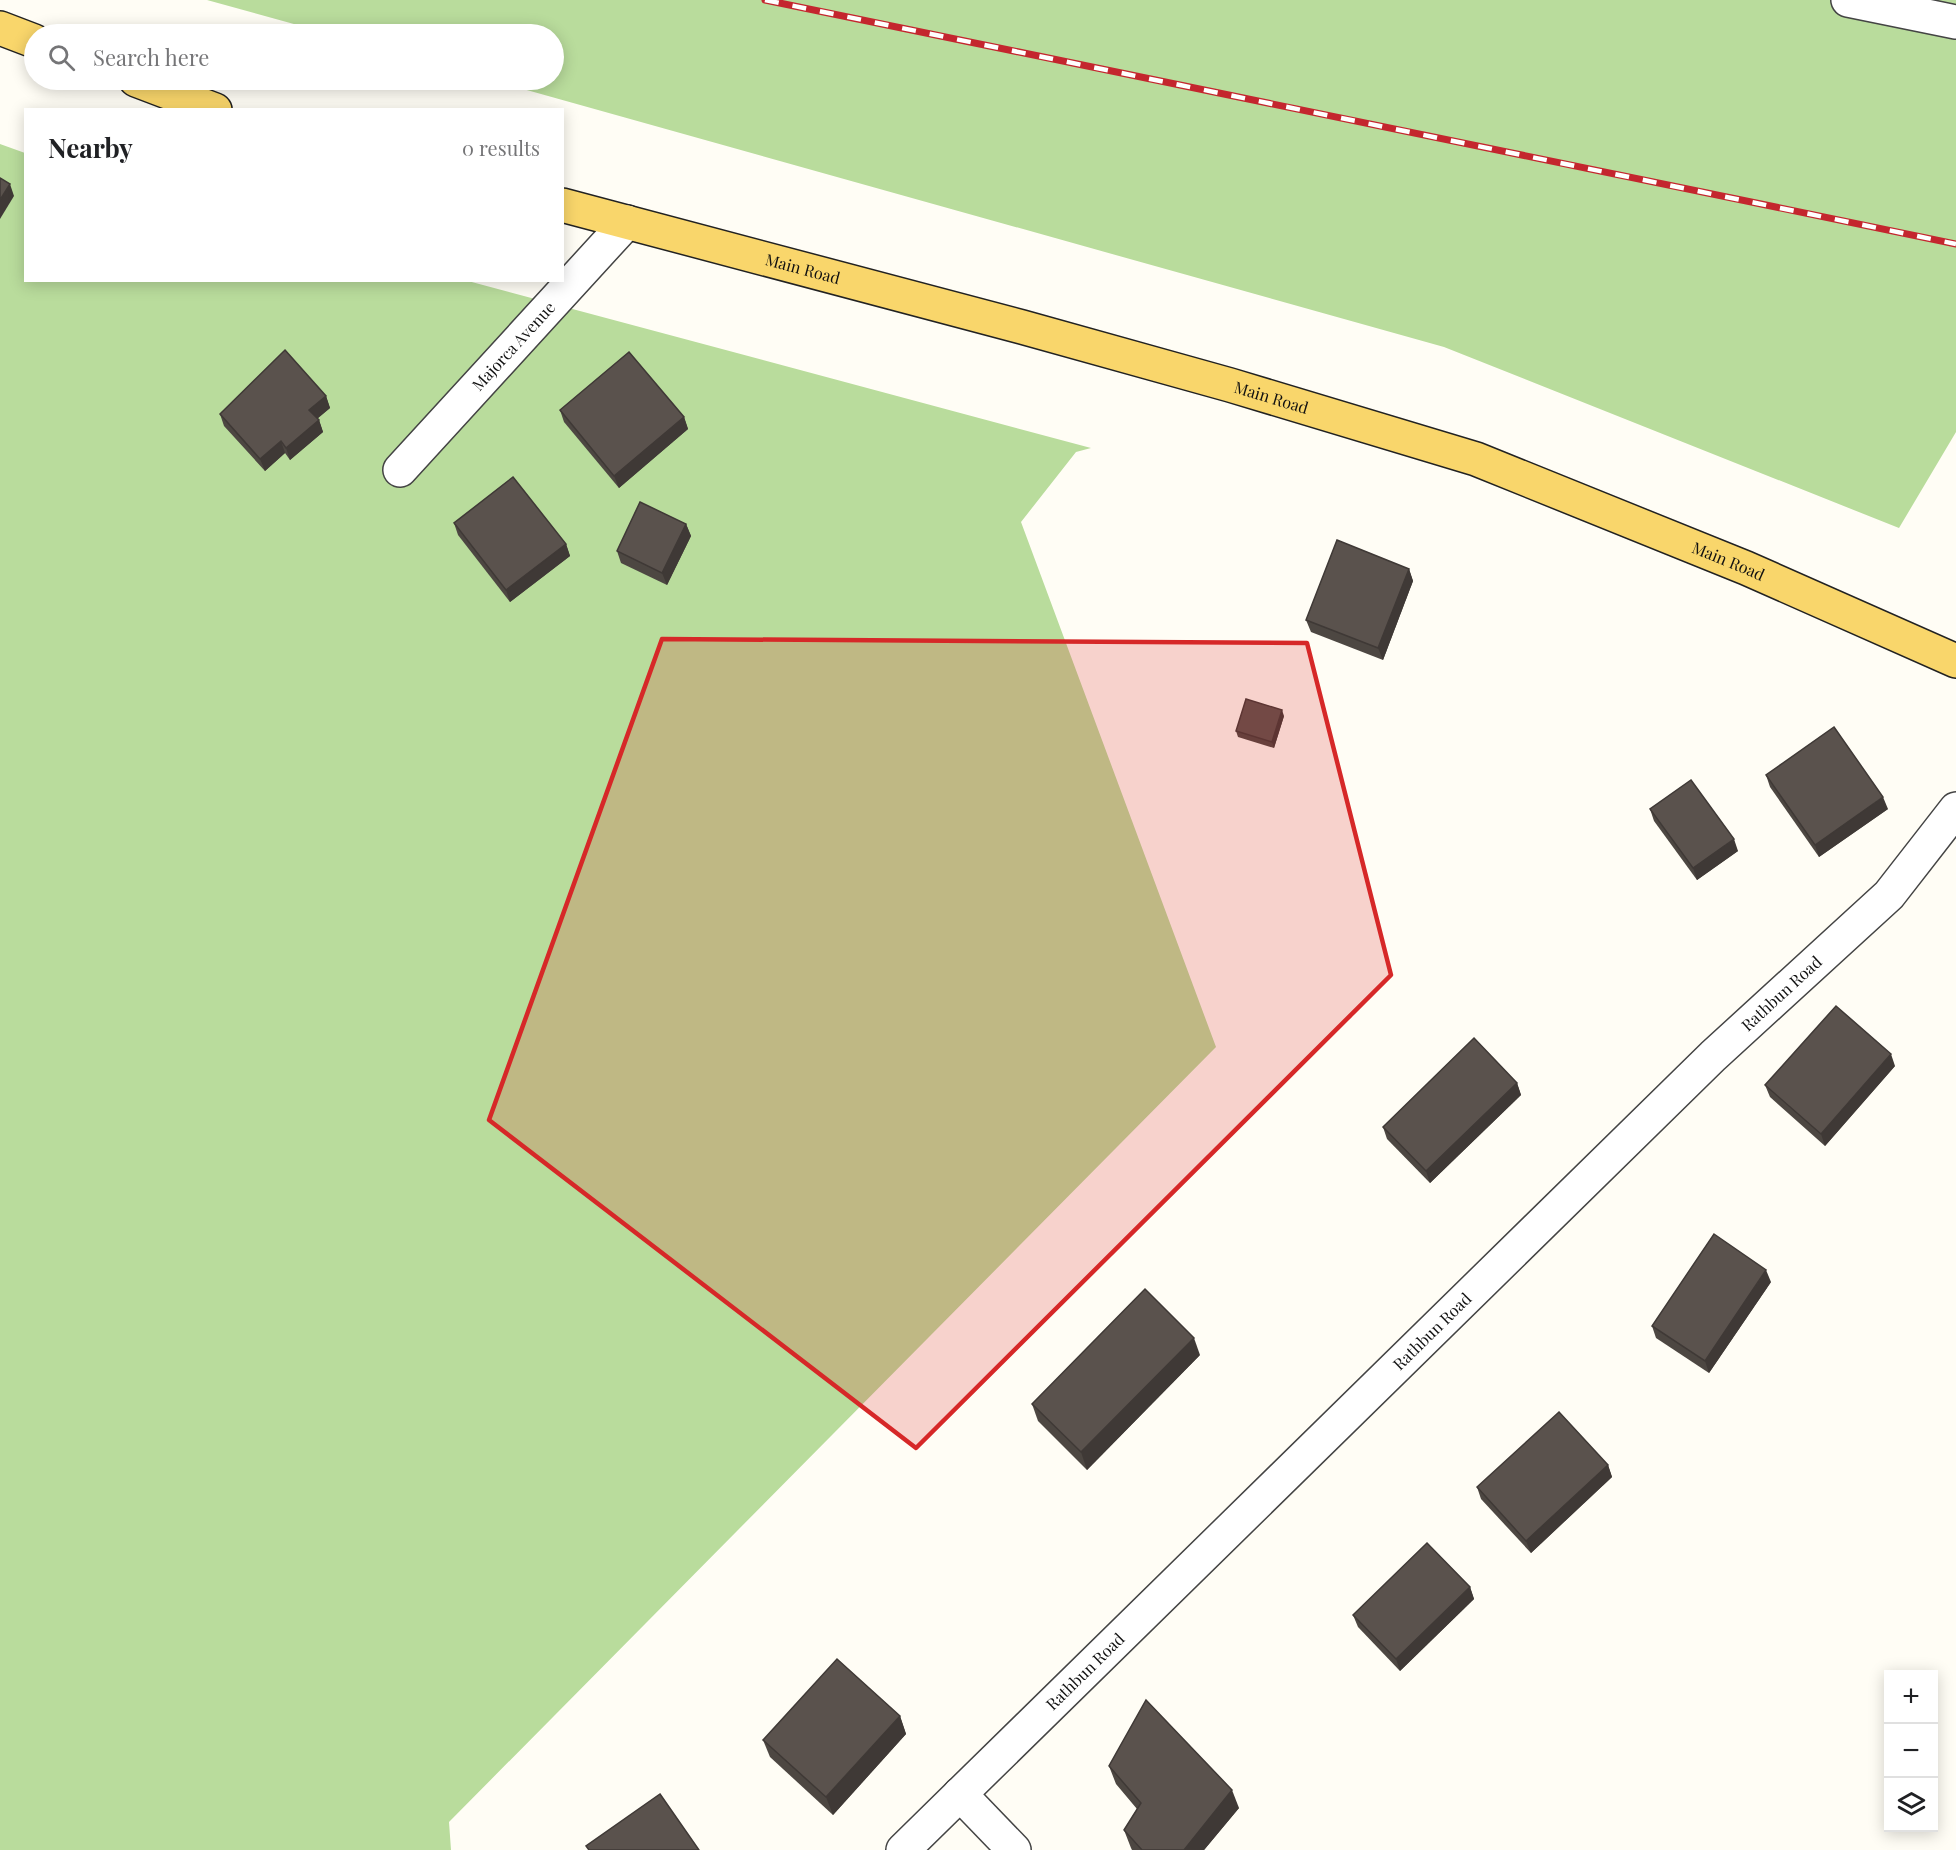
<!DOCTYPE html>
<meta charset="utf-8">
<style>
:root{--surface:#fff;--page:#f2f2f2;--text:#202124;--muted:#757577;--line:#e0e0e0}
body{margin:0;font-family:"Playfair Display",serif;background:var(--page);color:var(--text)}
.controls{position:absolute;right:18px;bottom:18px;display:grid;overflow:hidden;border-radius:0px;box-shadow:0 3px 15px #0003}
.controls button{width:54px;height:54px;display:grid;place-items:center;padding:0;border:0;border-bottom:2px solid var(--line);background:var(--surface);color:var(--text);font:30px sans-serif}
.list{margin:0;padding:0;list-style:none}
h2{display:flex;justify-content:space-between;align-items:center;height:78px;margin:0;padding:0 24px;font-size:26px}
h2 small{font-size:20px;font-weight:400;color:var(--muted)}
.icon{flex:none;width:33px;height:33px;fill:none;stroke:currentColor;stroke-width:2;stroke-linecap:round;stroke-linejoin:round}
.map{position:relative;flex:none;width:1956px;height:1850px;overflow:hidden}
.search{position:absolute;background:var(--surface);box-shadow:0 3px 15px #0003;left:24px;top:24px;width:540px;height:66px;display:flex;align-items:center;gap:15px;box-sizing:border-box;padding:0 21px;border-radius:33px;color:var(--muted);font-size:22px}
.panel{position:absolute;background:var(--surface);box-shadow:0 3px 15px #0003;left:24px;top:108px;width:540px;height:174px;border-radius:0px}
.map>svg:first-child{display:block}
.forest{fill:#b9dc9c}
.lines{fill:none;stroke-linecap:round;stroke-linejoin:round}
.minor-casing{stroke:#444;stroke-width:36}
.major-casing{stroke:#222;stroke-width:36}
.minor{stroke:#fff;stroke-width:33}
.major{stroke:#f9d66b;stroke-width:33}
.rail-casing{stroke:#c4262e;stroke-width:7}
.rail{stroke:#fff;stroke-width:4.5;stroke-dasharray:14;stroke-linecap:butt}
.wall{fill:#4d4742}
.shaded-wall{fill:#3f3936}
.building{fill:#5a524d;stroke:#3f3936;stroke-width:1.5}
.marked{fill:#d62828;fill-opacity:0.2;stroke:#d62828;stroke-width:4.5;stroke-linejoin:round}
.labels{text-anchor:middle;stroke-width:6;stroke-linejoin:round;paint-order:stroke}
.street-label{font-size:16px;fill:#111;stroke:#fff}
</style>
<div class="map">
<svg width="1956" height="1850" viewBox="0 0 1956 1850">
<rect width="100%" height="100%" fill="#fffdf5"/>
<g class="forest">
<polygon points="207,0 1956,0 1956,432 1899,528 1444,347 491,80 554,80 554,34 330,34"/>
<polygon points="0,144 25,153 26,280 468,281 1091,448 1076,452 1021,522 1216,1047 449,1822 451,1850 0,1850"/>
</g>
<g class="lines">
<g class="minor-casing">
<g id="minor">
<polyline points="1848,0 1956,22"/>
<path id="s1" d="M400 470 627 222"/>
<polyline points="960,1794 1014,1850"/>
<path id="s2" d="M903 1850 1713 1056 1889 895 1956 809"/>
</g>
</g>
<g class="major-casing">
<g id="major">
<polyline points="0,28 34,41"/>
<polyline points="136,80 215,110"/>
<path id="s3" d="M562 205 1022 327 1230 385 1476 459 1746 568 1956 661"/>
</g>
</g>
<use href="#minor" class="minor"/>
<use href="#major" class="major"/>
<g class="rail-casing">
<polyline id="rail" points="765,0 1956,244"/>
</g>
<use href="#rail" class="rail"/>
</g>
<g class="wall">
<polygon points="326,396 330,408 317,419 319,420 323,432 290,460 285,453 265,471 224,426 220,414"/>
<polygon points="560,410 684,417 688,429 619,488 564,422"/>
<polygon points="454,523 566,544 570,556 510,602 458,535"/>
<polygon points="686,524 691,536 667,585 621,563 617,551"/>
<polygon points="1409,569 1413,581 1383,660 1311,632 1306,620"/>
<polygon points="1284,716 1274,748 1238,737 1236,731"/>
<polygon points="1766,775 1888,809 1819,857 1770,787"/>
<polygon points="1650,809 1738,851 1697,880 1654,821"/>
<polygon points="1895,1066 1825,1146 1770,1097 1765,1085"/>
<polygon points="1517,1083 1521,1095 1430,1183 1387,1139 1383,1127"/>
<polygon points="1771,1282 1709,1373 1656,1338 1652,1326"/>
<polygon points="1200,1355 1087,1470 1038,1421 1032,1404"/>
<polygon points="1608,1465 1612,1477 1531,1553 1481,1499 1477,1487"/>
<polygon points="1470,1587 1474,1599 1400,1671 1358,1627 1353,1615"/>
<polygon points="900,1716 906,1734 833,1815 770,1757 763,1740"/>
<polygon points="1109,1766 1239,1808 1204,1850 1132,1850 1131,1848 1124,1830 1137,1809 1116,1784"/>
</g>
<g class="shaded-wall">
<polygon points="10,184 14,196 0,219 0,200"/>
<polygon points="326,396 330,408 313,422 309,410"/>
<polygon points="684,417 688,429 619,488 614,476"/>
<polygon points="319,420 323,432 290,460 286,448"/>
<polygon points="281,441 285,453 265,471 260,459"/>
<polygon points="686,524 691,536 667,585 662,573"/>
<polygon points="566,544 570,556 510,602 506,590"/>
<polygon points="1409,569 1413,581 1383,660 1378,648"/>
<polygon points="1282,710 1284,716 1274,748 1272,742"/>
<polygon points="1883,797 1888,809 1819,857 1815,845"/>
<polygon points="1734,839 1738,851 1697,880 1693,868"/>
<polygon points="1891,1054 1895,1066 1825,1146 1821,1134"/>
<polygon points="1517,1083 1521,1095 1430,1183 1426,1171"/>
<polygon points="1766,1270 1771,1282 1709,1373 1705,1361"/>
<polygon points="1194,1338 1200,1355 1087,1470 1081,1452"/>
<polygon points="1608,1465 1612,1477 1531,1553 1526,1541"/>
<polygon points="1470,1587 1474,1599 1400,1671 1396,1659"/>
<polygon points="900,1716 906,1734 833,1815 826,1797"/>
<polygon points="1232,1790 1239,1808 1204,1850 1184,1850"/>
</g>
<g class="building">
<polygon points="0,178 10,184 0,200"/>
<polygon points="285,350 326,396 309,410 319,420 286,448 281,441 260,459 220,414"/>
<polygon points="629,352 684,417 614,476 560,410"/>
<polygon points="513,477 566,544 506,590 454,523"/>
<polygon points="640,502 686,524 662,573 617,551"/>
<polygon points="1337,540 1409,569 1378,648 1306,620"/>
<polygon points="1246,699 1282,710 1272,742 1236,731"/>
<polygon points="1834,727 1883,797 1815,845 1766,775"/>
<polygon points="1691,780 1734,839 1693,868 1650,809"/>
<polygon points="1836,1006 1891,1054 1821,1134 1765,1085"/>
<polygon points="1474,1038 1517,1083 1426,1171 1383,1127"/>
<polygon points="1714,1234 1766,1270 1705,1361 1652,1326"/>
<polygon points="1145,1289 1194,1338 1081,1452 1032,1404"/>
<polygon points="1559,1412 1608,1465 1526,1541 1477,1487"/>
<polygon points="1427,1543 1470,1587 1396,1659 1353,1615"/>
<polygon points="837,1659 900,1716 826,1797 763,1740"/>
<polygon points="1146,1700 1232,1790 1184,1850 1142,1850 1124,1830 1141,1803 1109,1766"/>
<polygon points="660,1794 699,1850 589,1850 586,1846"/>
</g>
<path class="marked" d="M662 639 1307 643 1391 975 916 1448 489 1120Z"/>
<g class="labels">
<g class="street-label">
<text dy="6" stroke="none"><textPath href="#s3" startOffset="249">Main Road</textPath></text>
<text dy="6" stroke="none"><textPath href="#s1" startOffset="168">Majorca Avenue</textPath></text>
<text dy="6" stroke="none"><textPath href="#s3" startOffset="735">Main Road</textPath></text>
<text dy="6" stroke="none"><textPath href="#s3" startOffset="1221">Main Road</textPath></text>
<text dy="6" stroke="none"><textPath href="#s2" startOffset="1227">Rathbun Road</textPath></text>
<text dy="6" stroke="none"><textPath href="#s2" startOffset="741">Rathbun Road</textPath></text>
<text dy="6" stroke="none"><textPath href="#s2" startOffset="255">Rathbun Road</textPath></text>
</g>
</g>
</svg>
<div class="controls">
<button>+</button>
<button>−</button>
<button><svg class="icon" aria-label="layers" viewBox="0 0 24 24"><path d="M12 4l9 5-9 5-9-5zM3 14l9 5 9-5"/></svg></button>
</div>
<div class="search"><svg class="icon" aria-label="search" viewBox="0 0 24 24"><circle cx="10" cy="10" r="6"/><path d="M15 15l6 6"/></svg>Search here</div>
<section class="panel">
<h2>Nearby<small>0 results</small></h2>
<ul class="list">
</ul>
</section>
</div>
